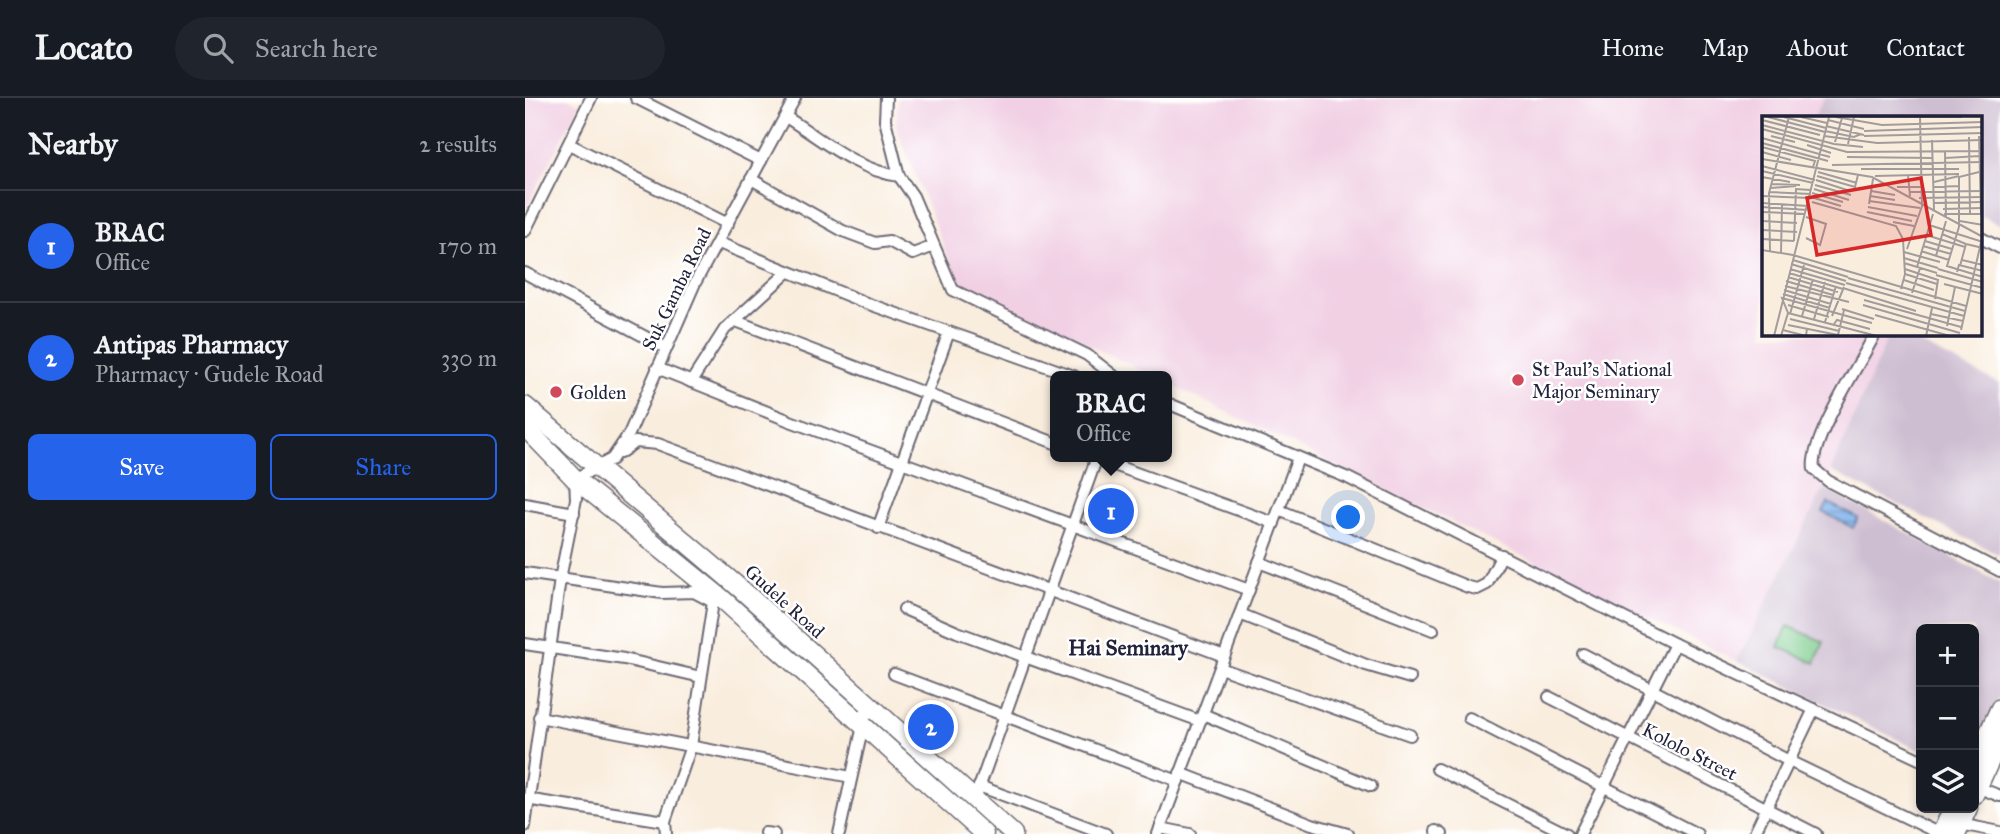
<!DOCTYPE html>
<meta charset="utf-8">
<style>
:root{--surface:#171b24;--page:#20242c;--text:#f1f3f6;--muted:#9ea1a6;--line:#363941;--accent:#2563eb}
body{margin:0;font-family:"IM FELL Great Primer",serif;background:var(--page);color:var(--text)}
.controls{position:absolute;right:21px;bottom:21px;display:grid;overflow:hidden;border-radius:10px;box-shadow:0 4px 10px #0003}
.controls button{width:63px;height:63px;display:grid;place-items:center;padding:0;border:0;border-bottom:2px solid var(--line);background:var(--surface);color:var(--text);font:35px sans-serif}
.you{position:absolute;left:824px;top:420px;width:24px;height:24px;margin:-18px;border:5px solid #fff;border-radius:50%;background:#1a73e8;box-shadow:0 0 0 10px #1a73e833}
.badge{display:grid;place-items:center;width:46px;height:46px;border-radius:50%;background:var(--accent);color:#fff;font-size:23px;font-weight:700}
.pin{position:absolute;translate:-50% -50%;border:4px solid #fff;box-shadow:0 2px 7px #0006}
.popup{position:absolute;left:525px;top:273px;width:122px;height:91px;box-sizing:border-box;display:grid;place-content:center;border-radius:10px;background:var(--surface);filter:drop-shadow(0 2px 5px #0005);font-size:23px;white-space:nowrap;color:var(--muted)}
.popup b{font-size:26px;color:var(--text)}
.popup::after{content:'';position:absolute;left:50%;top:100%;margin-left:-14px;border:14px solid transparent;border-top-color:var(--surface)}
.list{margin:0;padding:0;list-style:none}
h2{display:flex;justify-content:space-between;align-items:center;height:91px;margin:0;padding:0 28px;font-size:30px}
h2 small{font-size:23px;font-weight:400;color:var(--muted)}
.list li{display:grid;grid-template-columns:46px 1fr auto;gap:21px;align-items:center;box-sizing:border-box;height:112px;padding:0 28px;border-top:2px solid var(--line)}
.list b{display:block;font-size:26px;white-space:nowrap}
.list p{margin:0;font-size:23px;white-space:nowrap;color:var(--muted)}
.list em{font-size:23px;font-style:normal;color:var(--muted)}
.actions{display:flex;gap:14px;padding:21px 28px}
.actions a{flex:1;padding:16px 0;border:2px solid var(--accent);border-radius:10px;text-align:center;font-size:24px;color:var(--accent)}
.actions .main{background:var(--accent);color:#fff}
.icon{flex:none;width:38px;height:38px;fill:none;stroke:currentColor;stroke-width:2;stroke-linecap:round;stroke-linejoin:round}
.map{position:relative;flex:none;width:1475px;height:736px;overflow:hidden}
header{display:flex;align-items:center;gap:42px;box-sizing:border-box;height:98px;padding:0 35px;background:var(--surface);border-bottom:2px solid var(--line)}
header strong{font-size:33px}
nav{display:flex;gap:38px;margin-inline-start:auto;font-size:24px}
.search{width:490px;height:63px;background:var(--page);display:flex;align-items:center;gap:18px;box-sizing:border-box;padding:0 24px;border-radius:38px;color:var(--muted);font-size:26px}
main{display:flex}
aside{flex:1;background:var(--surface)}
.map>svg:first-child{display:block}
.built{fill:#f1d0e4}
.industrial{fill:#cebed1}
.pitch{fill:#7ccc8c;stroke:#4f7764;stroke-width:2}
.water{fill:url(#water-rules);stroke:#526c95;stroke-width:2}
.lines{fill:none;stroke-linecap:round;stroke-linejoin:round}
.minor-casing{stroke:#6d6974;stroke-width:14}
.primary-casing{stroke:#6d6974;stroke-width:21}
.trunk-casing{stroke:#6d6974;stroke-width:21}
.minor{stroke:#fff;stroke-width:10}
.primary{stroke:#fff;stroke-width:18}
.trunk{stroke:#fff;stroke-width:18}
.poi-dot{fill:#d1495b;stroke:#fff;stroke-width:2.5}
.labels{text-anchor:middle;stroke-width:5;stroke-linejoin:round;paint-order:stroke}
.street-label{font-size:19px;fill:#22223b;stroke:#fff}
.poi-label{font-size:19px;fill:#22223b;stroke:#fff;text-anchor:start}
.neighbourhood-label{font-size:21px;font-weight:bold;fill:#22223b;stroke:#fff}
.inset-road{fill:none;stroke:#a39c9c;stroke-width:2}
.view{fill:#d62828;fill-opacity:0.15;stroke:#d62828;stroke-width:3.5}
.inset-edge{fill:none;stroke:#22223b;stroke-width:3.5}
</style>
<header>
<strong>Locato</strong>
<div class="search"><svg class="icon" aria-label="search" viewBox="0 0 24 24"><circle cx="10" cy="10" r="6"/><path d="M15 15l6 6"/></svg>Search here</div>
<nav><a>Home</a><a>Map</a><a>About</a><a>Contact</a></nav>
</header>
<main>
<aside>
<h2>Nearby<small>2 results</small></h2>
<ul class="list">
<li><span class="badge">1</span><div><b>BRAC</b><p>Office</p></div><em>170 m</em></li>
<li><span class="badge">2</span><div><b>Antipas Pharmacy</b><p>Pharmacy · Gudele Road</p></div><em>330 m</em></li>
</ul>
<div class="actions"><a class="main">Save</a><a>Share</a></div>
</aside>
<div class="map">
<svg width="1475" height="736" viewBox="0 0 1475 736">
<defs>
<pattern id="water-rules" width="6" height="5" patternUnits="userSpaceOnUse" patternTransform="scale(1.75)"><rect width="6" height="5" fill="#81b5ef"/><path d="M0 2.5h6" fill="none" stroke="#6993c3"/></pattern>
</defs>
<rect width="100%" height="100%" fill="#fff"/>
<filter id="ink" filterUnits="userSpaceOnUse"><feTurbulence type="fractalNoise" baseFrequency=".0143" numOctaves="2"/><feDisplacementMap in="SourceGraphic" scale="14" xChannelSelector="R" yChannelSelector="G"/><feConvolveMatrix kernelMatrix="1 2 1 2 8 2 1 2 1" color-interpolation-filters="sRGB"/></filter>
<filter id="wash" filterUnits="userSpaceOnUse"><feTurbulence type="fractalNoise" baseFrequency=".00686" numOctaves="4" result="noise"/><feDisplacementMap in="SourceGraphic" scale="28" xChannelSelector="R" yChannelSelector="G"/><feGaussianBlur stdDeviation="1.57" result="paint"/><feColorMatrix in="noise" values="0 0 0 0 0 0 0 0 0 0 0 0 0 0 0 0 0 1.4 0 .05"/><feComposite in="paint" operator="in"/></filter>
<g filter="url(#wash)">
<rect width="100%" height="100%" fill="#f9eddd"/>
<g class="built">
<polygon points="0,0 42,0 55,6 0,112"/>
<polygon points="373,0 1299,0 1289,19 1239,19 1239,236 1364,236 1299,390 1212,563 642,285 642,278 628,278 432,183 371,28"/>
</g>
<g class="industrial">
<polygon points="1299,0 1475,0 1475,127 1456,118 1456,19 1289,19"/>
<polygon points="1364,236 1375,236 1475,286 1475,457 1306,373"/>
<polygon points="1299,390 1475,485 1475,598 1449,655 1449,531 1396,531 1396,653 1212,563"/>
</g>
<polygon class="pitch" points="1263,528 1299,544 1290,565 1254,549"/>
<polygon class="water" points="1303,405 1333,420 1328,430 1298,414"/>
</g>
<g filter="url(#ink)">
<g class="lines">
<g class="minor-casing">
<g id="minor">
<polyline points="111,0 236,63"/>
<polyline points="361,0 360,22 374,78 388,98 428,192 562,257 589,278"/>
<path d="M261 19C296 41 333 73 374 78"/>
<polyline points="44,46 203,126"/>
<polyline points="226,81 318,133 350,145 364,143 388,156 409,148"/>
<polyline points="0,133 66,0"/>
<polyline points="1456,140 1475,150"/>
<polyline points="194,145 341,205 549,278"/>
<polyline points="0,175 141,250"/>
<polyline points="211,223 530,345"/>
<path d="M1350 236C1335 266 1284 343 1289 371L1303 383 1475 473"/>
<polyline points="132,270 265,323 724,492"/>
<polyline points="166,284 200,231 263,174"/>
<polyline points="642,305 823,380 1150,546 1396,662"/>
<polyline points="95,355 110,344 133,346 699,558"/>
<polyline points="567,359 749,425"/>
<polyline points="0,406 49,415"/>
<polyline points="754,412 943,489 952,491 962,486 977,457"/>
<polyline points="353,430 424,234"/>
<polyline points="734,464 908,532"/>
<polyline points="0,475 137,495 169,494 188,504"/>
<polyline points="379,511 432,534 675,623"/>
<polyline points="715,516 841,567 885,580"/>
<polyline points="0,546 99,561 176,579"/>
<polyline points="1058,556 1264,663 1415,736"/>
<polyline points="695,570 885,637"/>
<polyline points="369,576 653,683"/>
<polyline points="1024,599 1291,736"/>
<polyline points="678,616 846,688"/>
<polyline points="14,619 326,679"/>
<polyline points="944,620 1172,736"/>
<polyline points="912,671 1042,736"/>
<polyline points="655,675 787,726 823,736"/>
<polyline points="454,688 581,736"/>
<polyline points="1452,689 1475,698"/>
<polyline points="1,701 140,723"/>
<polyline points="450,701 572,359"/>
<polyline points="1435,726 1475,734"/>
<polyline points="0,728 35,481 51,401 50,381 87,361 104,336 170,185 270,0"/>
<polyline points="635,730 665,736"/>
<polyline points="911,733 917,736"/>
<polyline points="240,735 249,736"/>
<polyline points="141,736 140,723 166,648 188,504 195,499"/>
<polyline points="314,736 343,605"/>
<polyline points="633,736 773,360"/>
<polyline points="1055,736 1150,546"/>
<polyline points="1229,736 1289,611"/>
</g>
</g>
<g class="primary-casing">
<g id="primary">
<polyline points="1449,666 1475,610"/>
<polyline points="1449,697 1475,641"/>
<polyline points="1416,736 1428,710"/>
<polyline points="1431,736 1443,710"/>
</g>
</g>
<g class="trunk-casing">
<g id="trunk">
<polyline points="0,308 217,492 488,736"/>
<polyline points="0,329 50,381 195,499 459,736"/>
</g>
</g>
<use href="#minor" class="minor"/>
<use href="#primary" class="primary"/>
<use href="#trunk" class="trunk"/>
</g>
</g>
<g class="poi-dot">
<circle cx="993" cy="282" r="7"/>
<circle cx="31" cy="294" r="7"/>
</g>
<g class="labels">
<g class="street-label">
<text transform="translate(151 191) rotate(-64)" y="7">Suk Gamba Road</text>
<text transform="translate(260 503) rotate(42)" y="7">Gudele Road</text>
<text transform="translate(1165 653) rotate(27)" y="7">Kololo Street</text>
</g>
<g class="poi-label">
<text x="1007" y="278">St Paul's National<tspan x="1007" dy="22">Major Seminary</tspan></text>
<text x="45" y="301">Golden</text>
</g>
<g class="neighbourhood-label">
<text x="603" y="557">Hai Seminary</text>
</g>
</g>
<g transform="translate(1237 18)">
<rect width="220" height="220" fill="#f9eddd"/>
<path class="inset-road" d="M6 1 63 16M22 1 64 12M39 1 65 7M74 1 120 9 221 6M98 1H200M0 4 58 19M66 4 102 13M0 9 72 28 101 31M64 10 102 19M0 13 85 36 217 35M63 15 92 21 99 18M102 15 221 11M9 20 33 26M62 20 115 27 221 24M102 20 221 17M217 20 219 98M207 21 208 98M0 22 68 41M170 24 172 94M73 26 80 2M0 27 66 45M86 28 92 1M45 29 69 37M0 31 53 45 51 51M183 35 184 102M0 36 29 44M85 41 171 42M183 42 218 40M0 43 110 61 221 121M70 49 221 46M0 50 53 64M99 53H197M0 55 51 67M56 56 95 67M146 59 148 80M55 60 93 71 96 59M113 60 197 58M0 61 28 66M54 64 88 75M172 66 197 60M9 68 38 69M53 69 89 79M135 71H160M172 71 197 70M9 72 34 70M52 73 87 84M109 75 133 79M7 76 49 78M148 76 221 75M50 77 81 86M0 80 48 82M108 80 133 84M49 81 79 90M157 82 221 81M107 85 158 92M50 86 134 110 141 123 143 158 139 173M0 87 46 90M171 87 221 86M107 88 111 63M0 91 45 94M106 91 155 100M181 93 220 92M0 96 43 98M105 96 150 105M182 98H221M44 101 64 108 58 129 44 122M0 105 35 107M198 105 221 109M131 106 152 110M167 109 221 126M197 111 185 150 221 161M197 111V61L221 55M0 114 35 116M180 118 204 128M164 119 203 131M0 123 32 125M32 125 34 73 49 74M163 125 190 133M161 130 189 138M145 133 160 90 158 1M0 134 31 139 204 190M8 135 7 77 27 1M159 135 187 144M142 136 178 146M19 137 20 89M174 140 184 105M142 142 176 152M31 144 86 161M200 144 221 149M142 147 175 157M29 148 84 165M198 150 204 128 221 132M155 151 171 98M28 153 83 169M143 153 176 164 173 183M176 153 221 166M195 156 197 149 221 155M27 157 81 173M143 158 175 168M174 159 221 172M26 161 76 176M86 162 203 195M142 164 172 174M24 165 71 179M84 167 202 200M182 168 221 178M23 170 87 186M81 172 154 195M22 174 69 188M150 177 158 152M21 178 68 192M102 184 199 211M26 189 67 201M101 189 198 217M80 193 112 203M26 197 115 220M28 198 42 149M169 198 201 205M113 199 188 220M40 200 51 163M70 200 82 171M28 203 77 215M52 203 63 166M63 206 74 170M72 208 75 204 108 213M26 209 76 219 82 194M185 210 193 171M21 214 44 220 45 212M199 214 220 122M12 220 67 1M19 220 26 197 20 182 110 207M164 220 170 192"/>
<path class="view" d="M159 62 169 119 55 139 45 82Z"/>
<rect width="220" height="220" class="inset-edge"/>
</g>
</svg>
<div class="controls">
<button>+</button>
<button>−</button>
<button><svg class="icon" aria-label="layers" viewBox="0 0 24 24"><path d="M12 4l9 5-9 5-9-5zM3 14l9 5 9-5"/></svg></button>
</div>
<div class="you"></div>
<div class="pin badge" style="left:586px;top:413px">1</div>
<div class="popup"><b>BRAC</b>Office</div>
<div class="pin badge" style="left:406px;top:629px">2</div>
</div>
</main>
